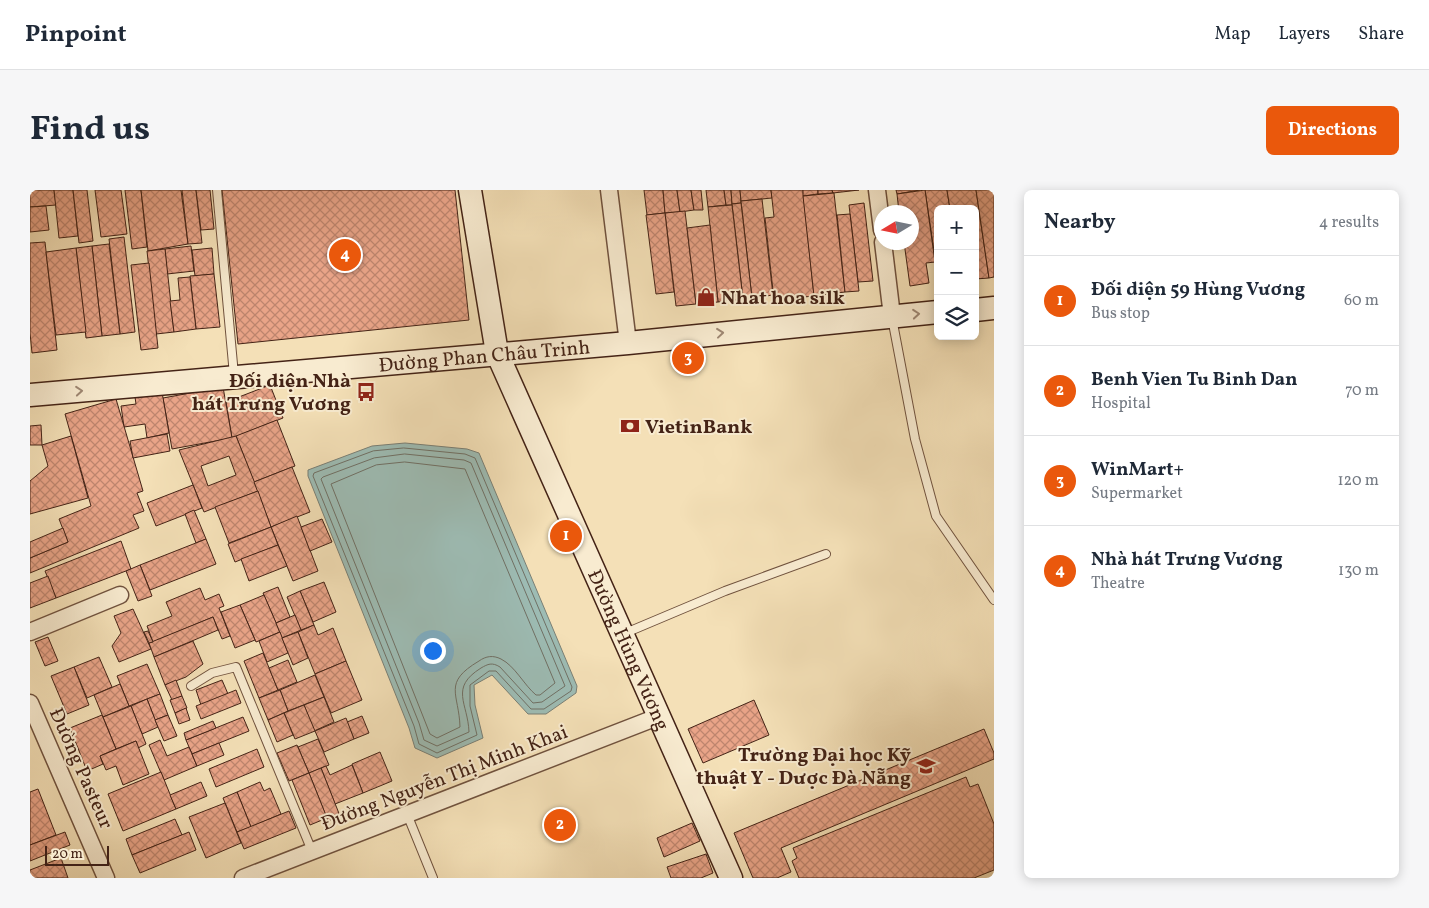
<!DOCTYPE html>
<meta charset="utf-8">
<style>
:root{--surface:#fff;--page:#f6f6f7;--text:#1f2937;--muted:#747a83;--line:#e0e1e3;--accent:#ea580c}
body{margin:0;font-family:Vollkorn,serif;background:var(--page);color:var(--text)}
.controls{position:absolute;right:15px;top:15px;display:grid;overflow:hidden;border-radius:8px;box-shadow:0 2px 12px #0003}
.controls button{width:45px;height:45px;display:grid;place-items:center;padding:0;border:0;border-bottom:1px solid var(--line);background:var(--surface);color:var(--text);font:25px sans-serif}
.compass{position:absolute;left:844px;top:15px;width:45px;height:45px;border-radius:50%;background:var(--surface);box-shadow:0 2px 12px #0003;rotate:260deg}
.scale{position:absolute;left:15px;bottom:12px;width:64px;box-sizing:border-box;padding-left:5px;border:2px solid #442316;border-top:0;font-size:14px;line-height:18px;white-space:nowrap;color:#442316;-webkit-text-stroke:4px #f8ebd0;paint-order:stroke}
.you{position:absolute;left:402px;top:460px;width:18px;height:18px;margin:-12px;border:4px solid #fff;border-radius:50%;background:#1a73e8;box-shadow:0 0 0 8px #1a73e833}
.badge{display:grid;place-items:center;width:32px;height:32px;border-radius:50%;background:var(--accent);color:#fff;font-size:16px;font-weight:700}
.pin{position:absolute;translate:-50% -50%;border:2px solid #fff;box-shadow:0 1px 5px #0006}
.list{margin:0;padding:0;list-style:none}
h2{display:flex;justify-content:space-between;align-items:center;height:65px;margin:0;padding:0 20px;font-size:21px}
h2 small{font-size:16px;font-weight:400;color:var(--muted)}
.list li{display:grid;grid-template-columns:32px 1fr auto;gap:15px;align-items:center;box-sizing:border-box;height:90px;padding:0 20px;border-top:1px solid var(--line)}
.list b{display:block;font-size:19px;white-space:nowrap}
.list p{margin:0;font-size:16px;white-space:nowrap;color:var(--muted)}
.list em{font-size:16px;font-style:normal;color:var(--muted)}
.icon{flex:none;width:28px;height:28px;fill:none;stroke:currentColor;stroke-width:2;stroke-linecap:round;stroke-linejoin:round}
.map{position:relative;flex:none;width:964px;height:688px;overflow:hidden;border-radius:8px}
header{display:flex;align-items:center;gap:30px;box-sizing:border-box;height:70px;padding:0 25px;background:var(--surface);border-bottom:1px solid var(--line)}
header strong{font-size:24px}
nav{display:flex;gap:28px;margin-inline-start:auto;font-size:18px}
.intro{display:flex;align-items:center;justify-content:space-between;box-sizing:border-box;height:120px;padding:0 30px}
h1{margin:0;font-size:35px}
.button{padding:12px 22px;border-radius:8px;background:var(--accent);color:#fff;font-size:18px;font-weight:700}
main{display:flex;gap:30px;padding:0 30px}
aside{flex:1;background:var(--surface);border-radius:8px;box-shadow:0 2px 12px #0003}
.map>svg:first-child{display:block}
.water{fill:#9dbcb4;stroke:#797f75}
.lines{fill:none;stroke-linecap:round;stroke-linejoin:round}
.shore{stroke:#707065;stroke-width:1}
.building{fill:url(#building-cross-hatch);stroke:#442316;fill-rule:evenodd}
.lane-casing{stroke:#70523e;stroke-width:10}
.street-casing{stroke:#70523e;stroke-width:19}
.secondary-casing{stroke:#442316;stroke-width:25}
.lane{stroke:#f8ebd0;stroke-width:8}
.street{stroke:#f8ebd0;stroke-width:16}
.secondary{stroke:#f8ebd0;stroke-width:22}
.oneway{stroke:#9e8773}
.labels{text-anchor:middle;stroke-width:4;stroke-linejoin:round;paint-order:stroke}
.poi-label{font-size:20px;font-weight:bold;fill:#442316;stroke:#f8ebd0;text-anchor:start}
.street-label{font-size:20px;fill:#442316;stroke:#f8ebd0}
</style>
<header>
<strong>Pinpoint</strong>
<nav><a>Map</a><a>Layers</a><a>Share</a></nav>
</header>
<div class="intro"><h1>Find us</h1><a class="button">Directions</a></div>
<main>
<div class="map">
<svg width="964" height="688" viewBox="0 0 964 688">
<defs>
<pattern id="building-cross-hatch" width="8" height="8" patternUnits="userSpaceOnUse" patternTransform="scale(1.25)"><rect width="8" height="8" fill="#e9a488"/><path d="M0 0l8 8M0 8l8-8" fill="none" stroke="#be856e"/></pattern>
</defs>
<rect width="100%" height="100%" fill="#f4e0b7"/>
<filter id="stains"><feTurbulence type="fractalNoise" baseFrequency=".004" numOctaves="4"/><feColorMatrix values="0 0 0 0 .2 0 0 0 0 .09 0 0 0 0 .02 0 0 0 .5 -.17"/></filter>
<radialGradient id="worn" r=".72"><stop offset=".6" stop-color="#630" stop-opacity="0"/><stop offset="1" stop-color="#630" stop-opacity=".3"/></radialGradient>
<polygon class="water" points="375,253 437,259 449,263 547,496 546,503 516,524 498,524 462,485 444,495 445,515 453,548 407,568 385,558 379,538 278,286 278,280 342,256"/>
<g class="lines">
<g class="shore">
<polygon points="374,258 435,264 445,268 542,497 541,501 514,519 501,519 466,481 459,481 440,495 440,516 447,545 407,563 389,554 384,536 283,286 284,283 343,261"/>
<path d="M375 264 434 270 441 273 535 496 512 512 503 513 470 477C462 472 458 474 451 478 419 498 438 513 439 542L407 556 394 550 389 533 291 289 293 287 344 268Z"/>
<path d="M375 272 435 279 525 493 510 505H506C494 495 485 476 471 469 463 465 456 466 449 471 412 493 429 503 430 537L407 548 400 544 301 294 346 275Z"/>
</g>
</g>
<g class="building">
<polygon points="0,0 24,0 26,15 0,17"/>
<polygon points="24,0 43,0 48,46 29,48"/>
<polygon points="43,0 57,0 63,51 49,53"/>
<polygon points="65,0 91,0 97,44 71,47"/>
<polygon points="95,0 111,0 117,57 102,59"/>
<polygon points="111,0 151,0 158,54 118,61"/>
<polygon points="152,0 166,0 172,53 158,54"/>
<polygon points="166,0 180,0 184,39 171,40"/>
<polygon points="192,0 425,0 439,130 208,154"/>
<polygon points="614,0 633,0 635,23 617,25"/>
<polygon points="633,0 647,0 650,22 635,23"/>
<polygon points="647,0 661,0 664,20 650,22"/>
<polygon points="661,0 671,0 673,20 664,20"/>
<polygon points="676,0 694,0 696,15 678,17"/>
<polygon points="694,0 701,0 702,15 696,15"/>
<polygon points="701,0 710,0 711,13 702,14"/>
<polygon points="710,0 741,0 742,8 711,11"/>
<polygon points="741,0 773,0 784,106 744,110 735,28 744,27"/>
<polygon points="773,0 788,0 788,4 773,6"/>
<polygon points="788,0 802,0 803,3 788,4"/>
<polygon points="802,0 829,0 803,3"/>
<polygon points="866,0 890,0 867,4"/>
<polygon points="895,0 917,0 920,19 908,19 908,88"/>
<polygon points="895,0 905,72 896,73 899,93 880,96 874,52 882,52 882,22 869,22 867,4"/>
<polygon points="917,0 946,0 959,88 945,89 945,19 920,19"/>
<polygon points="946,0 964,0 964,87 959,88"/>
<polygon points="804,3 815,102 784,106 773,6"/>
<polygon points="732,9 743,105 722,108 711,11"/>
<polygon points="711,13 722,108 713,109 702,14"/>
<polygon points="834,13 843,91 828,92 819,15"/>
<polygon points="702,15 713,109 688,112 678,17"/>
<polygon points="16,16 19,40 0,42 0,17"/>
<polygon points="655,21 666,114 646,116 635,23"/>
<polygon points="635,23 644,102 626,104 616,25"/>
<polygon points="820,24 829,101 815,102 807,25"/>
<polygon points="680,35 688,112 666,114 657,38"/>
<polygon points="94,47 105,142 90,144 79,49"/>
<polygon points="15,52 27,160 2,163 0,143 0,53"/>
<polygon points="79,54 90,144 72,146 62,56"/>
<polygon points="62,56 72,146 56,148 46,58"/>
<polygon points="161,56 164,81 137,84 135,59"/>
<polygon points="46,58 56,142 26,145 16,62"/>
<polygon points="182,58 184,84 165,86 162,60"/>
<polygon points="135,59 144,142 126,144 117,61"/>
<polygon points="119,73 128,158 111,160 101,75"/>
<polygon points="184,84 190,137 166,139 160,86"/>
<polygon points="160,87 166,139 144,142 140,111 150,110 148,88"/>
<polygon points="240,195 253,228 202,248 196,212"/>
<polygon points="193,197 202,248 142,259 133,208"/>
<polygon points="132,202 139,243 117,248 115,234 94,237 91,216 106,214 105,207"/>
<polygon points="86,209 113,301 107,303 114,321 103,325 109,338 0,383 0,368 38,352 29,329 61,316 35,224"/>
<polygon points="247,230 265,276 224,292 206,246"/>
<polygon points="11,235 12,255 0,255 0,236"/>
<polygon points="137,244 140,261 103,268 100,251"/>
<polygon points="41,246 58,308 0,324 0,291 18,276 12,255"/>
<path d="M206 246 228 301 174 322 149 260ZM199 266 206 285 178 296 171 276Z"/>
<polygon points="262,277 280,322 241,337 224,292"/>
<polygon points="163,295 172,318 126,336 117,313"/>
<polygon points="228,301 241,337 199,353 185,317"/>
<polygon points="164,320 176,349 166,353 155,324"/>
<polygon points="267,326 288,381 263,391 241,337"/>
<polygon points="292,329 302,352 280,361 271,337"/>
<polygon points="241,337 248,355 205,372 198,354"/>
<polygon points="33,338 38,352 0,368 0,352"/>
<polygon points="176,349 186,374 120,400 110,375"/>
<polygon points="91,351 101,379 26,408 15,381"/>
<polygon points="248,355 257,376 219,391 211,369"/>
<polygon points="110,375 122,406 108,411 96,381"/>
<polygon points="18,386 26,408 0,418 0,393"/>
<polygon points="294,392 306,422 283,432 270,401"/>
<polygon points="248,397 260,427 246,433 233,403"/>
<polygon points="170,398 175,410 189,404 194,416 189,418 200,446 192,449 183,427 123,452 117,436 142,426 136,412"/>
<polygon points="270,401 284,435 271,440 257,407"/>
<polygon points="234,405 250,442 226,452 210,415"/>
<polygon points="210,415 225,450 205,458 191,422"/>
<polygon points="103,419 121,459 89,472 82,456 91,443 84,426"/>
<polygon points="265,425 271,440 252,448 246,433"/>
<polygon points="183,427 188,440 124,467 119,453"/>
<polygon points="284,435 288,445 303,438 316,471 285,484 268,442"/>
<polygon points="118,441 123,452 119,453 114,442"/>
<polygon points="250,442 258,463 237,472 229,451"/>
<polygon points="268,442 278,468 263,475 252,448"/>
<polygon points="18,447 28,471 15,476 5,452"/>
<polygon points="163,451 173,474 156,487 135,495 124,467"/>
<polygon points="233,463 248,500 229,508 214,471"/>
<polygon points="69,467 82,497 57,508 44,477"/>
<polygon points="258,470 267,492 248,500 239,478"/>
<polygon points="316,471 332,510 301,523 285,484"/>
<polygon points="117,474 130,504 99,516 87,486"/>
<polygon points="44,477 59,515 37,524 21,486"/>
<polygon points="285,485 294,507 258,521 250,500"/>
<polygon points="146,490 152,506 142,510 135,495"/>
<polygon points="192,490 198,504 171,515 166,500"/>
<polygon points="90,494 99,516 73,527 64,505"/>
<polygon points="206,500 211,513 171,529 166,516"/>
<polygon points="250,500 258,521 238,530 229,508"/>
<polygon points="130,504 138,525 125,530 117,509"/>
<polygon points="152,506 157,518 145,523 140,510"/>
<polygon points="294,507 304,532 284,541 274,515"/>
<polygon points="117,509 128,537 112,544 101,516"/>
<polygon points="724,510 739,545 673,573 658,539"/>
<polygon points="274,515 285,541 265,549 254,523"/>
<polygon points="101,516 116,554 108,558 106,551 86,559 73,527"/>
<polygon points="156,518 160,530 149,534 145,523"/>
<polygon points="254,523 263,545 247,552 238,530"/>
<polygon points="72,525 86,559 70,566 73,574 57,581 40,538"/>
<polygon points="138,525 147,546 134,551 125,530"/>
<polygon points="332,526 339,543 324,549 317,532"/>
<polygon points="213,527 219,541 162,564 156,550"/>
<polygon points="316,528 324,549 294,562 285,541"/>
<polygon points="183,531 186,538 156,550 154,543"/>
<polygon points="954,539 964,563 964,569 751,658 761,682 747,688 723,688 704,643"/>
<polygon points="288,549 299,575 279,583 268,557"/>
<polygon points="130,550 137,566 159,557 167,576 134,590 119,555"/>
<polygon points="106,551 119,584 93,595 86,576 76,580 70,566"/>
<polygon points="189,553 194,565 167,576 162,564"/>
<polygon points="267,555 279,583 259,591 247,563"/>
<polygon points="227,559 234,577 186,597 179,579"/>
<polygon points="350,562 362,591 333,603 322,574"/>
<polygon points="322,575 333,603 305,614 291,578 296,576 300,585"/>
<polygon points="291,578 310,626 298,631 279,583"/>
<polygon points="131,582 146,619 93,641 78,604"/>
<polygon points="279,583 297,628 280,635 262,590"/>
<polygon points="936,587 940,597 948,594 964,634 964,680 944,688 769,688 762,671 767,668 763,658"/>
<polygon points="171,592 177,606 146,619 140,605"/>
<polygon points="230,592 234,601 240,598 251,624 221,637 207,602"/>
<polygon points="8,599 26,645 0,655 0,602"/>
<polygon points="207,602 221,637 207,642 193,608"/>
<polygon points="195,613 211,653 176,668 159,627"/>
<polygon points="259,621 266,638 214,659 207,642"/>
<polygon points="145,629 152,645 102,665 96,649"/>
<polygon points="662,633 670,651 634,667 627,648"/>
<polygon points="35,642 40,655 0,671 0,655"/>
<polygon points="159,642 166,660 110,683 102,665"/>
<polygon points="676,664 683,683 671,688 641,688 637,677"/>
<polygon points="31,668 38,688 0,688 0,680"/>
</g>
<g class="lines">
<g class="lane-casing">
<g id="lane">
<polyline points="187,0 204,185"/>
<polyline points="862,128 885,249 906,326 964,410"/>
<polyline points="593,444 695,401 796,364"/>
<polyline points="161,496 182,483 206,477 282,661"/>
<polyline points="377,624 403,688"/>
</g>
</g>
<g class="street-casing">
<g id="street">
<polyline points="579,0 598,153"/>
<polyline points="847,0 852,40"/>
<polyline points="853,52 862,126"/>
<polyline points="0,442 90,405"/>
<polyline points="0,513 76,688"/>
<polyline points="213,688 630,526"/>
</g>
</g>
<g class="secondary-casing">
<g id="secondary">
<path id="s1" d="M440 0 467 163 701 688"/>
<polyline points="945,120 964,118"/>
<path id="s2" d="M0 205 598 153 908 122"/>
</g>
</g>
<use href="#lane" class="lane"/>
<use href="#street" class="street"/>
<use href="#secondary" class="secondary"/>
</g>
<defs><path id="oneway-chevron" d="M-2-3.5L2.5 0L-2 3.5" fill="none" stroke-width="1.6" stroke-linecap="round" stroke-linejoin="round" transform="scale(1.25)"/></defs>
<g class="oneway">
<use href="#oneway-chevron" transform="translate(886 124) rotate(-5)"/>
<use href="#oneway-chevron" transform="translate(690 143) rotate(-6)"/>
<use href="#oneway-chevron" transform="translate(49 201) rotate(-5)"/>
</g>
<defs>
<g id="shop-bare" transform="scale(1.5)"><path d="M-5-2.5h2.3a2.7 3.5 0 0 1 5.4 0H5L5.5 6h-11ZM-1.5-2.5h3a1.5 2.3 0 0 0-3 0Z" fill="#8f2418" stroke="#f8ebd0" stroke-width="2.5" paint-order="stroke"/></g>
<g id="bus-bare" transform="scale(1.5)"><path d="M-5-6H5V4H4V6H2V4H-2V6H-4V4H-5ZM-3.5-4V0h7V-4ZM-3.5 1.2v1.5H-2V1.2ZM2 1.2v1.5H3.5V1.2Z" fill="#8f2418" stroke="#f8ebd0" stroke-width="2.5" paint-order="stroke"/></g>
<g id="bank-bare" transform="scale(1.5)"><path d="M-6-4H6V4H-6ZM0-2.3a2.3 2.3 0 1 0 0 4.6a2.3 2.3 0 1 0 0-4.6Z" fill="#8f2418" stroke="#f8ebd0" stroke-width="2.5" paint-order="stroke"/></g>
<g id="university-bare" transform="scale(1.5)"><path d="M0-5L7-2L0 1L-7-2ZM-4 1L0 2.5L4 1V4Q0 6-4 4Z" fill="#8f2418" stroke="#f8ebd0" stroke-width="2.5" paint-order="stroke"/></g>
</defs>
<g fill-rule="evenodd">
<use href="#shop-bare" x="676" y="107"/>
<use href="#bus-bare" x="336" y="202"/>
<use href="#bank-bare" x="600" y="236"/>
<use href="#university-bare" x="896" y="576"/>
</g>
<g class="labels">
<g class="poi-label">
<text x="691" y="114">Nhat hoa silk</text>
<text x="321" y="197" text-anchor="end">Đối diện Nhà<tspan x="321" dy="23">hát Trưng Vương</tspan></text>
<text x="615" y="243">VietinBank</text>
<text x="881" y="571" text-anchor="end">Trường Đại học Kỹ<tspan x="881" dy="23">thuật Y - Dược Đà Nẵng</tspan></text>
</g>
<g class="street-label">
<text dy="7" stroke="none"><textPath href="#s2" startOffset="456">Đường Phan Châu Trinh</textPath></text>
<text dy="7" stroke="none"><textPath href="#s1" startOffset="490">Đường Hùng Vương</textPath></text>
<text transform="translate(52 578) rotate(66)" y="7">Đường Pasteur</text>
<text transform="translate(414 587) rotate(-21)" y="7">Đường Nguyễn Thị Minh Khai</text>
</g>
</g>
<rect width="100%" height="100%" filter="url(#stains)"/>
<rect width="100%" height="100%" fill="url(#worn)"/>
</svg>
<div class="controls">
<button>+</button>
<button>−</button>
<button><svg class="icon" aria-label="layers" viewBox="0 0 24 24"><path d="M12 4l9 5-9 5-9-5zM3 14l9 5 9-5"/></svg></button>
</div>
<svg class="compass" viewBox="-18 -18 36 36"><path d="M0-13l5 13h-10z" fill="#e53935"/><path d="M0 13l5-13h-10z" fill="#747a83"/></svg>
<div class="scale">20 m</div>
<div class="you"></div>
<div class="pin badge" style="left:536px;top:346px">1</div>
<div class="pin badge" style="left:530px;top:635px">2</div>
<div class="pin badge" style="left:658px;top:168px">3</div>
<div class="pin badge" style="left:315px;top:65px">4</div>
</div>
<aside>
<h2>Nearby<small>4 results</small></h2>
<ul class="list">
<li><span class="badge">1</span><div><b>Đối diện 59 Hùng Vương</b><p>Bus stop</p></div><em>60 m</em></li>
<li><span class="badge">2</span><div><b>Benh Vien Tu Binh Dan</b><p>Hospital</p></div><em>70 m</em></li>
<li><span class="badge">3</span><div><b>WinMart+</b><p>Supermarket</p></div><em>120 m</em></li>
<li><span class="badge">4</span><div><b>Nhà hát Trưng Vương</b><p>Theatre</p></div><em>130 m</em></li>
</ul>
</aside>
</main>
